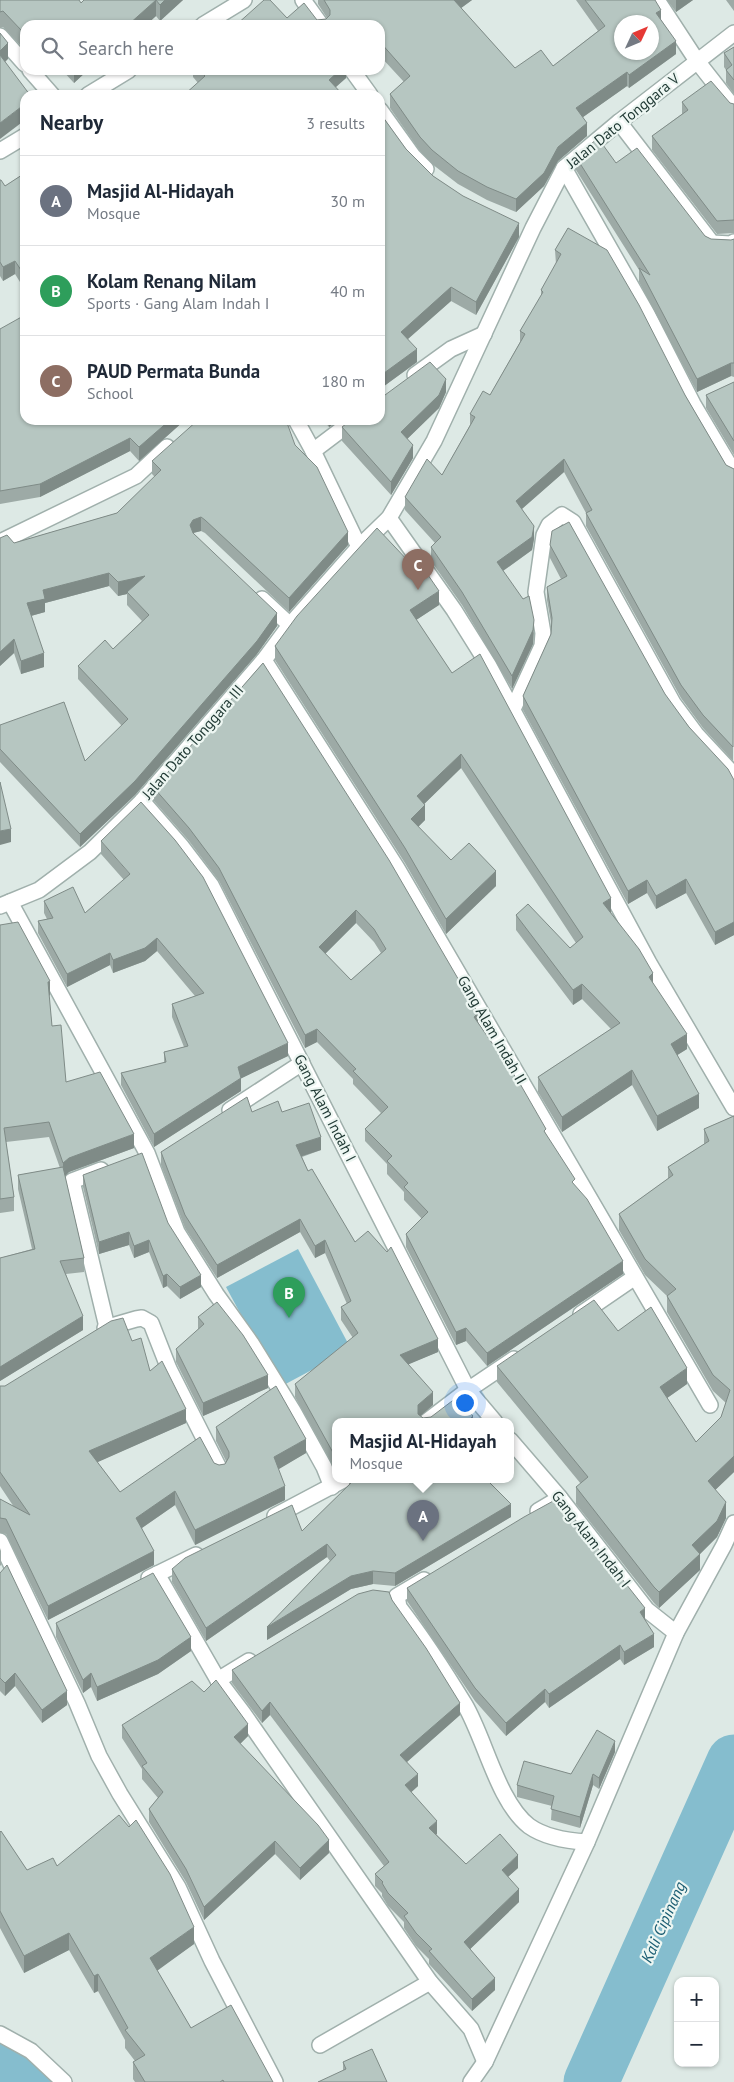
<!DOCTYPE html>
<meta charset="utf-8">
<style>
:root{--surface:#fff;--page:#f2f2f3;--text:#1f2937;--muted:#747a83;--line:#e0e1e3;--accent:#7c3aed}
body{margin:0;font-family:"PT Sans",sans-serif;background:var(--page);color:var(--text)}
.controls{position:absolute;right:15px;bottom:15px;display:grid;overflow:hidden;border-radius:10px;box-shadow:0 1px 4px #0004}
.controls button{width:45px;height:45px;display:grid;place-items:center;padding:0;border:0;border-bottom:1px solid var(--line);background:var(--surface);color:var(--text);font:25px sans-serif}
.compass{position:absolute;left:614px;top:15px;width:45px;height:45px;border-radius:50%;background:var(--surface);box-shadow:0 1px 4px #0004;rotate:46deg}
.you{position:absolute;left:464px;top:1402px;width:18px;height:18px;margin:-12px;border:4px solid #fff;border-radius:50%;background:#1a73e8;box-shadow:0 0 0 8px #1a73e833}
.badge{display:grid;place-items:center;width:32px;height:32px;border-radius:50%;background:var(--accent);color:#fff;font-size:16px;font-weight:700}
.pin{position:absolute;translate:-50% -41px;filter:drop-shadow(0 1px 2px #0008)}
.pin::after{content:'';position:absolute;top:26px;width:18px;height:15px;background:inherit;clip-path:polygon(0 0,100% 0,50% 100%)}
.popup{position:absolute;left:332px;top:1418px;width:182px;height:65px;box-sizing:border-box;display:grid;place-content:center;border-radius:10px;background:var(--surface);filter:drop-shadow(0 1px 4px #0005);font-size:16px;white-space:nowrap;color:var(--muted)}
.popup b{font-size:19px;color:var(--text)}
.popup::after{content:'';position:absolute;left:50%;top:100%;margin-left:-10px;border:10px solid transparent;border-top-color:var(--surface)}
.list{margin:0;padding:0;list-style:none}
h2{display:flex;justify-content:space-between;align-items:center;height:65px;margin:0;padding:0 20px;font-size:21px}
h2 small{font-size:16px;font-weight:400;color:var(--muted)}
.list li{display:grid;grid-template-columns:32px 1fr auto;gap:15px;align-items:center;box-sizing:border-box;height:90px;padding:0 20px;border-top:1px solid var(--line)}
.list b{display:block;font-size:19px;white-space:nowrap}
.list p{margin:0;font-size:16px;white-space:nowrap;color:var(--muted)}
.list em{font-size:16px;font-style:normal;color:var(--muted)}
.icon{flex:none;width:28px;height:28px;fill:none;stroke:currentColor;stroke-width:2;stroke-linecap:round;stroke-linejoin:round}
.map{position:relative;flex:none;width:734px;height:2082px;overflow:hidden}
.search{position:absolute;background:var(--surface);box-shadow:0 1px 4px #0004;left:20px;top:20px;width:365px;height:55px;display:flex;align-items:center;gap:12px;box-sizing:border-box;padding:0 18px;border-radius:15px;color:var(--muted);font-size:19px}
.panel{position:absolute;background:var(--surface);box-shadow:0 1px 4px #0004;left:20px;top:90px;width:365px;height:335px;border-radius:15px}
.map>svg:first-child{display:block}
.water{fill:#85bdce}
.lines{fill:none;stroke-linecap:round;stroke-linejoin:round}
.river{stroke:#85bdce;stroke-width:55}
.minor-casing{stroke:#a0b0ac;stroke-width:18}
.minor{stroke:#fff;stroke-width:15}
.wall{fill:#9daaa6;fill-rule:evenodd}
.shaded-wall{fill:#7f8b87}
.building{fill:#b6c6c1;stroke:#7f8b87;fill-rule:evenodd}
.labels{text-anchor:middle;stroke-width:4.5;stroke-linejoin:round;paint-order:stroke}
.street-label{font-size:15px;fill:#1f3833;stroke:#edf6f2}
.water-label{font-size:16px;font-style:italic;fill:#1b5d72;stroke:#edf6f2}
</style>
<div class="map">
<svg width="734" height="2082" viewBox="0 0 734 2082">
<rect width="100%" height="100%" fill="#dde9e5"/>
<polygon class="water" points="298,1249 351,1349 280,1387 226,1287"/>
<g class="lines">
<g class="river">
<polyline points="0,2062 27,2082"/>
<polyline points="591,2082 734,1762"/>
</g>
<g class="minor-casing">
<g id="minor">
<polyline points="303,0 321,25"/>
<polyline points="657,0 697,61 734,108"/>
<polyline points="203,25 244,0"/>
<polyline points="0,36 25,64"/>
<polyline points="30,70 52,95"/>
<polyline points="352,70 370,95"/>
<polyline points="88,95 129,70"/>
<polyline points="380,110 413,156 426,169"/>
<polyline points="619,122 712,243 731,244 734,242"/>
<polyline points="0,151 25,136"/>
<polyline points="564,168 647,314 693,404 734,473"/>
<polyline points="415,375 451,349 484,334"/>
<polyline points="296,420 313,451 359,547"/>
<polyline points="313,451 354,420"/>
<polyline points="389,518 454,610 489,666 649,963 734,1108"/>
<polyline points="0,542 136,476 167,447"/>
<polyline points="262,599 290,625"/>
<polyline points="264,660 397,868 710,1405"/>
<polyline points="513,709 542,646 543,633 536,592 544,535 549,525 562,515 573,522 673,703 696,734 734,775"/>
<polyline points="142,801 182,847 211,885 468,1390 495,1422"/>
<polyline points="10,902 147,1153 177,1232 216,1294 251,1343 293,1411 324,1467 332,1487"/>
<polyline points="0,906 39,890 90,852 142,801 264,660 290,625 359,547 389,518 434,441 533,228 564,168 619,122 734,33"/>
<polyline points="230,1110 302,1063"/>
<polyline points="101,1170 72,1181 107,1327"/>
<polyline points="581,1314 635,1277"/>
<polyline points="105,1328 136,1319 142,1318 151,1323 169,1369 220,1470"/>
<polyline points="426,1422 468,1390 514,1359"/>
<polyline points="510,1440 560,1498 647,1610 676,1633"/>
<polyline points="538,1511 560,1498"/>
<polyline points="275,1516 343,1480"/>
<polyline points="0,1541 77,1703 99,1756 120,1794 178,1887 212,1961 275,2082"/>
<polyline points="157,1574 218,1680 243,1713 430,1982 471,2029 485,2062"/>
<polyline points="149,1578 196,1555"/>
<path d="M424 1580 397 1596 399 1607C423 1638 445 1672 465 1705 485 1739 498 1802 529 1826 546 1838 568 1841 587 1842"/>
<polyline points="218,1680 249,1661"/>
<polyline points="0,2034 31,2051 64,2082"/>
<polyline points="320,2045 430,1982"/>
<polyline points="471,2082 485,2062 587,1842 676,1633 724,1545 734,1523"/>
</g>
</g>
<use href="#minor" class="minor"/>
</g>
<g class="wall">
<polygon points="0,0 81,3 84,0 183,0 160,21 156,16 146,25 25,25 25,45 22,47 3,27 0,28"/>
<polygon points="318,0 472,0 461,8 515,68 553,66 598,31 576,0 655,0 661,20 676,54 629,88 627,86 583,117 587,136 558,161 544,186 516,212 487,200 458,184 432,164 420,151 390,108 390,94 404,82 380,56 380,25 287,18 317,20 326,19 327,18 318,4"/>
<polygon points="667,0 693,0 676,12"/>
<polygon points="726,0 734,0 734,11"/>
<polygon points="734,47 734,94 726,83 726,70 724,67 724,53"/>
<polygon points="62,70 88,70 74,83"/>
<polygon points="193,70 346,70 346,78 336,87 198,83 193,77"/>
<polygon points="682,102 734,104 734,233 717,234 652,150 652,136 682,114"/>
<polygon points="380,113 406,149 433,176 519,237 476,315 451,301 408,339 417,362 380,389"/>
<polygon points="576,157 616,163 705,236 711,239 731,240 734,239 734,377 731,376 697,392 639,282 639,270 576,170"/>
<polygon points="25,173 25,290 15,274 3,281 0,276 0,180 5,186"/>
<polygon points="568,228 685,395 726,465 734,469 733,761 703,728 681,698 586,526 586,513 564,472 522,509 534,539 532,550 503,571 534,633 533,644 512,689 462,605 431,561 431,547 435,543 405,510 405,497 442,475 470,425 470,414 490,395 520,342 520,331 541,296 541,290 556,264 555,250"/>
<polygon points="0,329 25,420 185,420 139,461 130,451 40,497 0,504"/>
<polygon points="734,382 734,455 706,408 706,395"/>
<polygon points="446,392 439,408 407,439 413,458 391,495 342,441 342,427"/>
<polygon points="323,420 339,420 329,427"/>
<polygon points="295,445 348,545 289,612 205,533 201,531 193,533 277,626 257,654 135,795 80,847 0,762 0,725 85,761 122,726 78,679 78,666 113,649 142,621 127,605 127,594 118,596 109,586 45,603 45,612 31,616 44,667 21,674 14,653 0,666 14,543 117,513 155,477 152,474 152,461"/>
<polygon points="550,545 689,727 734,780 734,935 715,945 686,893 656,909 647,893 628,904 523,710 523,696 551,634 552,628 547,600 547,587 561,579 550,558"/>
<polygon points="411,564 439,605 416,620 611,913 653,983 687,1049 677,1055 699,1108 657,1131 632,1085 562,1132 538,1092 538,1077 611,1029 582,999 573,1005 516,930 516,915 570,948 576,943 461,768 424,804 425,820 418,827 451,860 496,886 446,934 405,863 275,660 275,646"/>
<path d="M263 663 478 1024 546 1134 623 1274 487 1366 466 1341 456 1345 406 1247V1234L422 1219 404 1200V1192L387 1174V1164L365 1141V1129L381 1113 353 1084V1079L317 1042 305 1048 219 881 189 841 154 801V788ZM356 923 374 942 381 953 351 980 325 954Z"/>
<polygon points="101,841 288,1056 241,1078 241,1091 154,1147 121,1085 121,1073 164,1063 164,1052 184,1047 172,1017 172,1004 195,996 157,951 145,961 113,973 110,965 67,987 38,933 38,921 47,919 44,913 44,901 85,913 124,880 101,854"/>
<polygon points="0,925 50,995 49,996 52,1026 66,1082 134,1148 69,1172 65,1176 84,1258 84,1272 66,1274 83,1330 0,1381 0,1258 32,1249 18,1189 18,1175 60,1168 49,1137 6,1142 14,1197 14,1211 0,1213"/>
<polygon points="252,1112 282,1112 321,1150 302,1157 308,1171 355,1242 438,1352 408,1364 433,1405 420,1416 423,1418 473,1422 336,1422 336,1471 295,1397 295,1384 353,1338 341,1320 341,1307 347,1304 325,1253 315,1258 300,1232 217,1278 185,1228 161,1165 161,1152"/>
<polygon points="734,1116 734,1472 715,1490 726,1518 717,1537 700,1554 700,1570 659,1608 654,1603 576,1504 576,1487 581,1484 497,1382 497,1366 618,1331 687,1384 667,1398 696,1442 721,1417 726,1403 713,1391 667,1312 667,1296 645,1275 619,1230 619,1214 668,1179 668,1167 704,1144 704,1129"/>
<polygon points="83,1175 168,1223 201,1287 180,1299 167,1286 163,1288 149,1252 134,1258 129,1245 99,1254 83,1187"/>
<polygon points="198,1317 268,1388 203,1416 176,1362 176,1349 198,1330"/>
<polygon points="132,1341 150,1371 186,1423 97,1462 120,1492 214,1463 219,1465 225,1464 226,1461 216,1441 216,1427 306,1453 278,1469 285,1500 195,1545 175,1505 142,1528 154,1565 48,1620 6,1534 0,1533 0,1499 14,1507 0,1486 0,1386 5,1386"/>
<polygon points="349,1480 487,1480 511,1517 395,1586 373,1584 351,1589 267,1640 330,1561 327,1557 206,1641 172,1582 172,1569 302,1531 349,1485"/>
<polygon points="0,1548 1,1551 1,1566 0,1565"/>
<polygon points="0,1573 67,1705 42,1723 15,1686 5,1696 0,1691"/>
<polygon points="407,1588 645,1621 654,1647 624,1665 620,1659 549,1708 545,1702 506,1736 475,1701 407,1601"/>
<polygon points="392,1600 460,1715 407,1762 418,1786 411,1792 437,1834 436,1834 466,1864 518,1868 508,1877 519,1902 470,1949 495,1990 472,2011 429,1964 429,1959 416,1946 404,1928 404,1922 388,1906 382,1896 382,1893 375,1886 375,1874 384,1866 270,1715 262,1723 232,1683 232,1670"/>
<polygon points="56,1623 191,1651 158,1674 97,1701 91,1687 83,1693 56,1637"/>
<polygon points="122,1725 248,1736 240,1744 329,1853 300,1880 275,1854 204,1920 186,1882 149,1822 149,1809 158,1798 142,1779 142,1769 122,1738"/>
<polygon points="615,1752 599,1789 593,1785 580,1828 551,1820 552,1806 517,1797 517,1785 571,1774"/>
<polygon points="0,1832 27,1870 57,1866 194,1944 157,1970 191,2028 273,2082 135,2082 133,2079 133,2062 135,2061 125,2048 125,2040 98,1991 94,1993 69,1950 24,1973 0,1928"/>
<polygon points="343,2062 387,2082 343,2070"/>
</g>
<g class="shaded-wall">
<polygon points="156,0 156,16 146,25 128,25"/>
<polygon points="165,0 183,0 160,21 160,5"/>
<polygon points="454,0 472,0 453,14"/>
<polygon points="676,0 693,0 676,12"/>
<polygon points="661,10 661,23 656,13"/>
<polygon points="25,28 25,45 22,47 22,31"/>
<polygon points="676,41 676,54 629,88 629,75"/>
<polygon points="8,43 8,59 0,67 0,51"/>
<polygon points="74,70 88,70 74,83"/>
<polygon points="340,70 346,70 346,78 329,93 329,80"/>
<polygon points="627,72 627,86 576,122 576,108"/>
<polygon points="25,104 25,120 0,139 0,123"/>
<polygon points="587,123 587,136 558,161 544,186 516,212 516,199 558,147"/>
<polygon points="519,223 519,237 476,315 476,302"/>
<polygon points="15,261 15,274 3,281 3,267"/>
<polygon points="451,287 451,301 401,345 401,332"/>
<polygon points="417,349 417,362 380,389 380,376"/>
<polygon points="731,363 731,376 697,392 697,379"/>
<polygon points="446,379 446,392 439,408 401,445 401,432"/>
<polygon points="170,420 185,420 139,461 139,447"/>
<polygon points="329,420 339,420 329,427"/>
<polygon points="130,438 130,451 40,497 40,484"/>
<polygon points="413,445 413,458 391,495 391,482"/>
<polygon points="564,459 564,472 516,514 516,501"/>
<polygon points="201,517 201,531 193,533 190,525 193,520"/>
<polygon points="534,526 534,539 532,550 497,575 497,562"/>
<polygon points="348,532 348,545 289,612 289,598"/>
<polygon points="109,573 109,586 45,603 45,612 27,617 27,603 43,590"/>
<polygon points="145,576 127,592 127,594 118,596 118,582"/>
<polygon points="439,591 439,605 410,624 410,610"/>
<polygon points="277,613 277,626 257,654 135,795 80,847 80,834"/>
<polygon points="534,620 533,644 512,689 512,676"/>
<polygon points="14,639 14,653 0,666 0,652"/>
<polygon points="44,653 44,667 21,674 21,661"/>
<polygon points="461,754 461,768 417,811 417,796"/>
<polygon points="425,805 425,820 411,834 411,819"/>
<polygon points="11,829 11,842 0,845 0,831"/>
<polygon points="496,871 496,886 446,934 446,919"/>
<polygon points="686,879 686,893 656,909 656,896"/>
<polygon points="647,880 647,893 628,904 628,891"/>
<polygon points="611,898 611,913 603,918 603,903"/>
<polygon points="356,910 356,923 319,960 319,947"/>
<polygon points="734,922 734,935 715,945 715,932"/>
<polygon points="157,938 157,951 145,961 113,973 113,960"/>
<polygon points="110,953 110,965 67,987 67,974"/>
<polygon points="653,973 653,988 649,977"/>
<polygon points="50,981 50,995 48,996 48,982"/>
<polygon points="582,984 582,999 573,1005 573,990"/>
<polygon points="478,1013 478,1026 474,1017"/>
<polygon points="317,1029 317,1042 305,1048 305,1035"/>
<polygon points="687,1034 687,1049 671,1059 671,1044"/>
<polygon points="288,1043 288,1056 238,1080 238,1067"/>
<polygon points="632,1070 632,1085 562,1132 562,1117"/>
<polygon points="241,1078 241,1091 154,1147 154,1134"/>
<polygon points="699,1094 699,1108 657,1131 657,1116"/>
<polygon points="134,1134 134,1148 69,1172 63,1178 63,1163 69,1158"/>
<polygon points="321,1137 321,1150 296,1158 296,1145"/>
<polygon points="300,1219 300,1232 217,1278 217,1265"/>
<polygon points="129,1232 129,1245 99,1254 99,1242"/>
<polygon points="149,1240 149,1252 134,1258 134,1246"/>
<polygon points="325,1240 325,1253 315,1258 315,1246"/>
<polygon points="623,1261 623,1274 487,1366 487,1353"/>
<polygon points="167,1274 167,1286 163,1288 163,1276"/>
<polygon points="201,1275 201,1287 180,1299 180,1287"/>
<polygon points="83,1316 83,1330 0,1381 0,1367"/>
<polygon points="466,1328 466,1341 456,1345 456,1332"/>
<polygon points="438,1339 438,1352 400,1368 400,1355"/>
<polygon points="687,1368 687,1384 660,1403 660,1387"/>
<polygon points="268,1375 268,1388 203,1416 203,1403"/>
<polygon points="433,1392 433,1405 418,1418 418,1405"/>
<polygon points="186,1409 186,1423 89,1466 89,1451"/>
<polygon points="473,1416 473,1422 467,1422"/>
<polygon points="306,1439 306,1453 274,1472 274,1457"/>
<polygon points="734,1456 734,1472 708,1497 708,1481"/>
<polygon points="285,1486 285,1500 195,1545 195,1530"/>
<polygon points="175,1491 175,1505 136,1532 136,1518"/>
<polygon points="726,1502 726,1518 717,1537 700,1554 700,1570 659,1608 659,1592 692,1545"/>
<polygon points="511,1504 511,1517 395,1586 395,1573"/>
<polygon points="327,1544 327,1557 206,1641 206,1628"/>
<polygon points="154,1551 154,1565 48,1620 48,1606"/>
<polygon points="373,1571 373,1584 351,1589 267,1640 267,1627 351,1576"/>
<polygon points="645,1608 645,1621 640,1612"/>
<polygon points="654,1634 654,1647 624,1665 624,1652"/>
<polygon points="191,1637 191,1651 158,1674 97,1701 97,1687"/>
<polygon points="620,1645 620,1659 549,1708 549,1694"/>
<polygon points="15,1673 15,1686 5,1696 5,1683"/>
<polygon points="91,1673 91,1687 83,1693 83,1680"/>
<polygon points="545,1689 545,1702 506,1736 506,1723"/>
<polygon points="67,1691 67,1705 42,1723 42,1710"/>
<polygon points="270,1702 270,1715 262,1723 262,1711"/>
<polygon points="460,1703 460,1715 400,1768 400,1755"/>
<polygon points="248,1724 248,1736 234,1750 234,1737"/>
<polygon points="615,1741 615,1752 599,1789 599,1778"/>
<polygon points="418,1774 418,1786 405,1798 405,1785"/>
<polygon points="593,1774 593,1785 580,1828 580,1817"/>
<polygon points="437,1821 437,1834 429,1840 429,1828"/>
<polygon points="329,1840 329,1853 300,1880 300,1868"/>
<polygon points="275,1841 275,1854 204,1920 204,1907"/>
<polygon points="518,1855 518,1868 502,1882 502,1870"/>
<polygon points="519,1889 519,1902 464,1955 464,1942"/>
<polygon points="194,1927 194,1944 150,1976 150,1958"/>
<polygon points="69,1933 69,1950 24,1973 24,1956"/>
<polygon points="98,1974 98,1991 94,1993 94,1976"/>
<polygon points="495,1978 495,1990 472,2011 472,1999"/>
</g>
<g class="building">
<polygon points="0,0 79,0 81,3 84,0 165,0 160,5 156,0 128,25 36,25 33,21 29,25 25,25 25,28 22,31 3,11 0,12"/>
<path d="M264 0H270L287 18 304 3 317 20 326 19 330 15V10L324 0H454L515 68 541 50 553 66 605 26 585 0H655L661 10 656 13 676 41 629 75 627 72 576 108 587 123 558 147 544 173 516 199 487 187 458 171 432 150 420 137 390 94 410 76 380 42V25H236ZM622 22H652V52H622Z"/>
<polygon points="0,33 8,43 0,51"/>
<polygon points="734,47 734,80 726,70 732,65 724,53"/>
<polygon points="0,55 30,95 25,95 25,104 0,123"/>
<polygon points="199,70 340,70 329,80 343,95 184,95 205,76"/>
<polygon points="711,81 730,103 734,104 734,220 717,221 652,136 688,110 682,102"/>
<polygon points="380,113 406,149 433,176 463,196 519,223 476,302 451,287 401,332 417,349 380,376"/>
<polygon points="598,138 616,163 637,148 705,236 711,239 731,240 734,239 734,363 731,363 697,379 639,268 650,275 576,157"/>
<polygon points="25,173 25,276 15,261 3,267 0,262 0,180 1,180 5,186"/>
<polygon points="568,228 607,250 639,305 685,395 726,465 734,469 733,747 703,715 681,685 586,513 592,510 564,459 516,501 534,526 532,537 497,562 523,599 529,596 534,620 533,630 512,676 462,592 431,547 441,537 405,497 427,459 442,475 475,417 470,414 483,391 490,395 525,334 520,331 543,292 541,290 561,254 555,250"/>
<polygon points="25,315 25,420 170,420 139,447 130,438 40,484 0,491 0,329"/>
<polygon points="430,362 446,379 439,395 401,432 413,445 391,482 342,427 351,420 380,420 380,396 385,395"/>
<polygon points="734,382 734,441 706,395"/>
<polygon points="198,420 286,420 295,445 317,467 348,532 289,598 205,520 201,517 193,520 190,525 193,533 277,613 257,641 135,781 80,834 0,749 0,725 64,702 85,761 128,719 78,666 105,640 113,649 149,615 127,592 145,576 118,582 109,573 43,590 45,599 27,603 44,653 21,661 14,639 0,652 0,538 7,535 14,543 117,513 161,470 152,461"/>
<polygon points="569,522 665,694 689,727 728,769 734,780 734,922 715,932 686,879 656,896 647,880 628,891 523,696 551,634 552,618 547,587 567,576 550,545 552,531"/>
<polygon points="377,528 411,564 417,559 439,591 410,610 452,673 480,654 481,656 611,898 603,903 639,949 653,973 649,977 687,1034 671,1044 699,1094 657,1116 632,1070 562,1117 538,1077 620,1023 582,984 573,990 516,915 528,904 570,948 583,937 461,754 417,796 425,805 411,819 451,860 469,843 496,871 446,919 405,848 275,646 297,616"/>
<path d="M263 663 389 860 478 1013 474 1017 519 1082 546 1129 544 1131 575 1179 572 1182 587 1199 623 1261 487 1353 466 1328 456 1332 406 1234 428 1212 404 1187 408 1183 387 1161 392 1156 365 1129 388 1107 353 1071 356 1069 317 1029 305 1035 219 868 189 828 154 788ZM356 910 374 929 386 949 351 980 319 947Z"/>
<polygon points="0,782 11,829 0,831"/>
<polygon points="141,802 175,840 203,877 288,1043 238,1067 241,1078 154,1134 121,1073 166,1062 164,1052 188,1046 172,1004 204,993 157,938 145,948 113,960 110,953 67,974 38,921 53,918 44,901 73,887 85,913 130,874 101,841"/>
<polygon points="18,922 50,981 48,982 52,1026 61,1025 66,1082 100,1072 134,1134 69,1158 63,1163 49,1122 4,1128 14,1197 0,1199 0,925"/>
<polygon points="247,1097 252,1112 278,1101 282,1112 309,1103 321,1137 296,1145 308,1171 312,1169 355,1242 368,1231 387,1252 391,1247 438,1339 400,1355 433,1392 418,1405 418,1414 423,1418 431,1417 456,1398 473,1416 467,1422 336,1422 336,1458 295,1384 358,1333 341,1307 351,1301 325,1240 315,1246 300,1219 217,1265 185,1215 161,1152"/>
<polygon points="734,1116 734,1456 708,1481 726,1502 717,1521 692,1545 700,1554 659,1592 654,1587 576,1487 588,1477 497,1366 594,1300 618,1331 651,1307 687,1368 660,1387 696,1442 721,1417 730,1390 713,1375 667,1296 676,1289 645,1259 619,1214 673,1175 668,1167 709,1141 704,1129"/>
<polygon points="142,1153 168,1223 201,1275 180,1287 167,1274 163,1276 149,1240 134,1246 129,1232 99,1242 83,1175"/>
<polygon points="63,1167 84,1258 60,1261 83,1316 0,1367 0,1258 35,1249 18,1175"/>
<polygon points="217,1302 243,1335 268,1375 203,1403 176,1349 204,1324 198,1317"/>
<polygon points="123,1318 132,1341 141,1338 150,1371 162,1361 186,1409 89,1451 120,1492 200,1437 214,1463 219,1465 225,1464 229,1457 229,1452 216,1427 276,1386 306,1439 274,1457 285,1486 195,1530 175,1491 136,1518 154,1551 48,1606 6,1519 0,1518 0,1499 30,1515 0,1472 0,1386 5,1386 111,1321"/>
<polygon points="354,1480 487,1480 511,1504 395,1573 373,1571 351,1576 267,1627 336,1555 327,1544 206,1628 172,1569 185,1558 292,1505 302,1531"/>
<polygon points="555,1500 559,1505 562,1503 645,1608 640,1612 654,1634 624,1652 620,1645 549,1694 545,1689 506,1723 475,1688 407,1588 524,1517"/>
<polygon points="7,1565 67,1691 42,1710 15,1673 5,1683 0,1678 0,1573"/>
<polygon points="153,1573 191,1637 158,1660 97,1687 91,1673 83,1680 56,1623"/>
<polygon points="373,1590 389,1592 392,1600 426,1648 460,1703 400,1755 418,1774 405,1785 437,1821 429,1828 466,1864 500,1834 518,1855 502,1870 519,1889 464,1942 495,1978 472,1999 429,1951 432,1949 416,1933 404,1916 408,1913 388,1893 382,1883 383,1882 375,1874 389,1862 270,1702 262,1711 232,1670 358,1594"/>
<polygon points="216,1680 248,1724 234,1737 318,1825 329,1840 300,1868 275,1841 204,1907 186,1869 149,1809 163,1792 142,1766 147,1763 122,1725 192,1681 204,1692"/>
<polygon points="597,1730 615,1741 599,1778 593,1774 580,1817 551,1809 554,1796 517,1785 524,1761 571,1774"/>
<polygon points="119,1815 129,1827 136,1820 170,1874 194,1927 150,1958 191,2028 231,2005 273,2082 224,2082 223,2080 220,2082 145,2082 133,2062 145,2055 125,2030 128,2028 98,1974 94,1976 69,1933 24,1956 0,1911 0,1832 1,1831 27,1870 53,1858 57,1866"/>
<polygon points="372,2049 387,2082 318,2082 346,2069 343,2062"/>
</g>
<g class="labels">
<g class="street-label">
<text transform="translate(623 121) rotate(-39)" y="5">Jalan Dato Tonggara V</text>
<text transform="translate(193 742) rotate(-49)" y="5">Jalan Dato Tonggara III</text>
<text transform="translate(492 1030) rotate(60)" y="5">Gang Alam Indah II</text>
<text transform="translate(325 1108) rotate(63)" y="5">Gang Alam Indah I</text>
<text transform="translate(591 1539) rotate(52)" y="5">Gang Alam Indah I</text>
</g>
<g class="water-label">
<text transform="translate(663 1922) rotate(-66)" y="6">Kali Cipinang</text>
</g>
</g>
</svg>
<div class="controls">
<button>+</button>
<button>−</button>
</div>
<svg class="compass" viewBox="-18 -18 36 36"><path d="M0-13l5 13h-10z" fill="#e53935"/><path d="M0 13l5-13h-10z" fill="#747a83"/></svg>
<div class="you"></div>
<div class="pin badge" style="left:423px;top:1541px;background:#6b7280">A</div>
<div class="popup"><b>Masjid Al-Hidayah</b>Mosque</div>
<div class="pin badge" style="left:289px;top:1318px;background:#2e9e5b">B</div>
<div class="pin badge" style="left:418px;top:590px;background:#8d6e63">C</div>
<div class="search"><svg class="icon" aria-label="search" viewBox="0 0 24 24"><circle cx="10" cy="10" r="6"/><path d="M15 15l6 6"/></svg>Search here</div>
<section class="panel">
<h2>Nearby<small>3 results</small></h2>
<ul class="list">
<li><span class="badge" style="background:#6b7280">A</span><div><b>Masjid Al-Hidayah</b><p>Mosque</p></div><em>30 m</em></li>
<li><span class="badge" style="background:#2e9e5b">B</span><div><b>Kolam Renang Nilam</b><p>Sports · Gang Alam Indah I</p></div><em>40 m</em></li>
<li><span class="badge" style="background:#8d6e63">C</span><div><b>PAUD Permata Bunda</b><p>School</p></div><em>180 m</em></li>
</ul>
</section>
</div>
